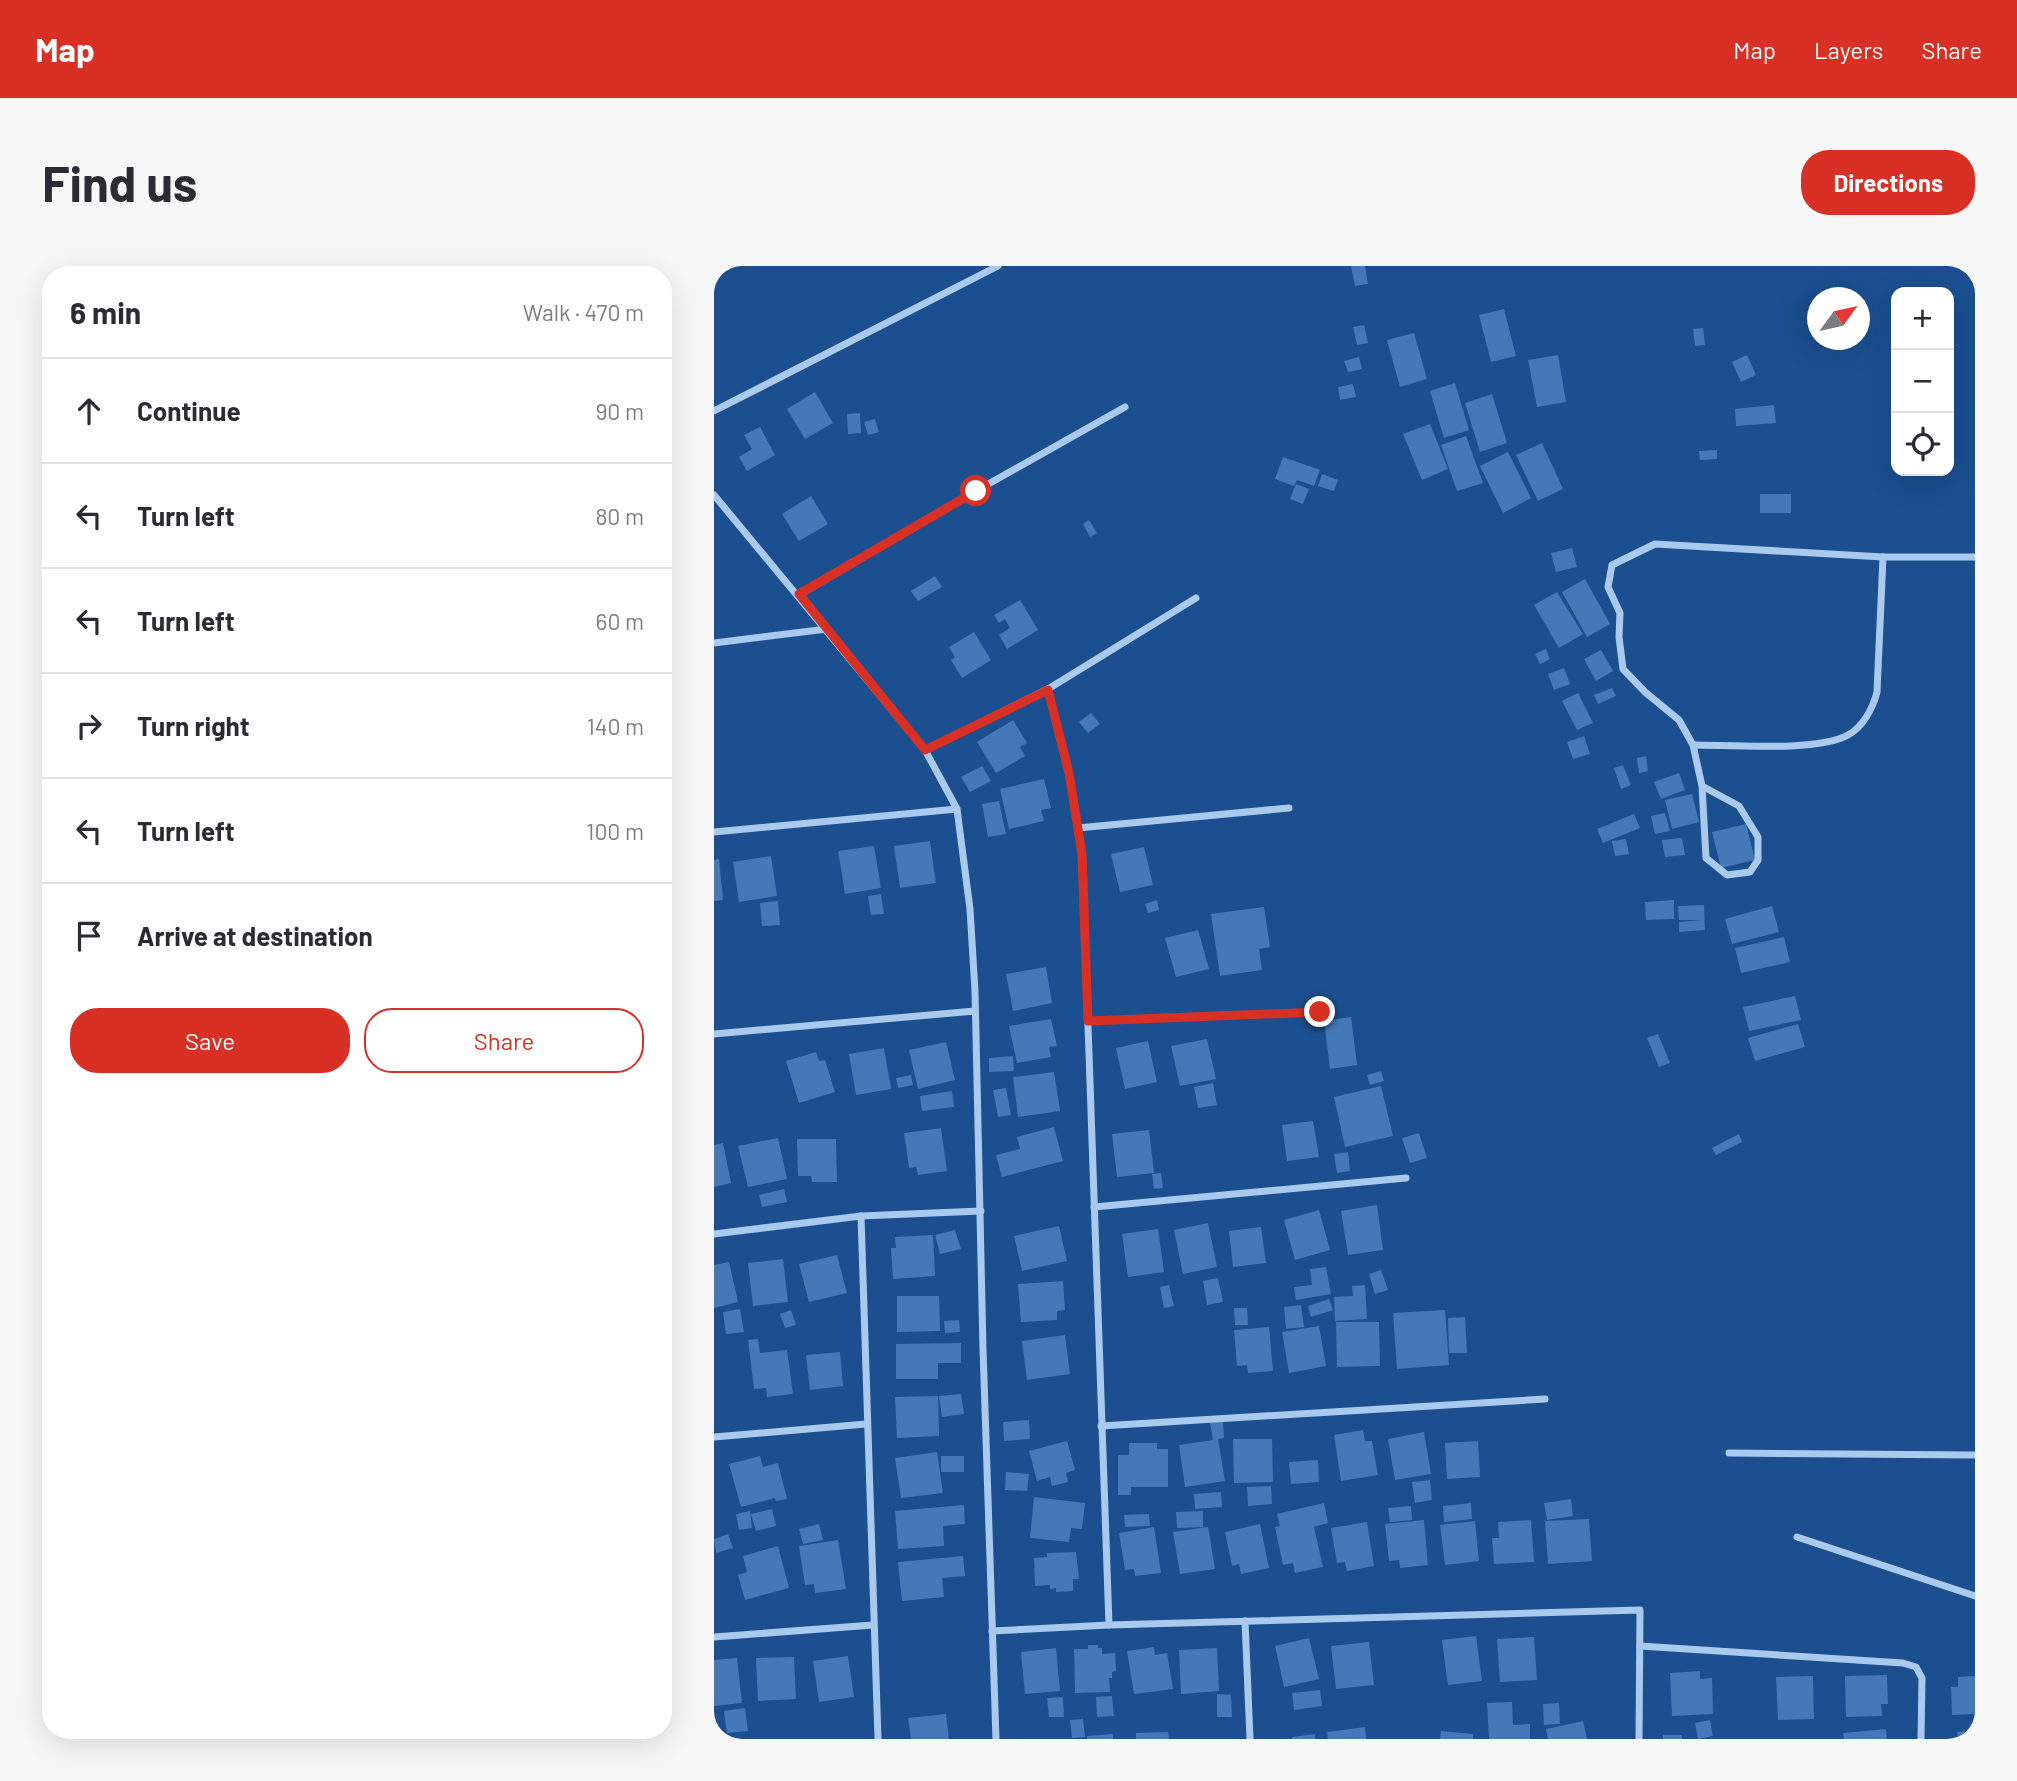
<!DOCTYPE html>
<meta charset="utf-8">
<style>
:root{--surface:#fff;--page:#f7f7f7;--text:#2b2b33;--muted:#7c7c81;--line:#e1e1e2;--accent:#d93025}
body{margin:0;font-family:Barlow,sans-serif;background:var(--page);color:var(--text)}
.controls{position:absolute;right:21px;top:21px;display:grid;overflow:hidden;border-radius:14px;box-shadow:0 7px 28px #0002}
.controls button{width:63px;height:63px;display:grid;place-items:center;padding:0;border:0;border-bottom:2px solid var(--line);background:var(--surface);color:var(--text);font:35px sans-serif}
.compass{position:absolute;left:1093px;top:21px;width:63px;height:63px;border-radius:50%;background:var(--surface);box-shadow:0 7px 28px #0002;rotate:57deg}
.stop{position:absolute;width:21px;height:21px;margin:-16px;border:5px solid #d93025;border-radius:50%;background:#fff}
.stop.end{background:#d93025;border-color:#fff;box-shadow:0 2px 7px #0008}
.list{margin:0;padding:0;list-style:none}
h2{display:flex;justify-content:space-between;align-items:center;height:91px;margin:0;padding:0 28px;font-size:30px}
h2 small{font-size:23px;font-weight:400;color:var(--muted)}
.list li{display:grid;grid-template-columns:46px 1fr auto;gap:21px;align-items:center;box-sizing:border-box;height:105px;padding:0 28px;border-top:2px solid var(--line)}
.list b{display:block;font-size:26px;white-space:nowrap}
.list em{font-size:23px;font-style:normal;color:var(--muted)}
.actions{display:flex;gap:14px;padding:21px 28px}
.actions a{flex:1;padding:16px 0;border:2px solid var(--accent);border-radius:28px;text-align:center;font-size:24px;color:var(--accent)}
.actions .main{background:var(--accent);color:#fff}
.icon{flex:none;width:38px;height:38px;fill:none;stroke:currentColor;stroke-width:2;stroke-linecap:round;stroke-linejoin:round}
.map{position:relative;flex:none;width:1261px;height:1473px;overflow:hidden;border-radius:28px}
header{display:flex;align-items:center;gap:42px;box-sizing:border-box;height:98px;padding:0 35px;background:var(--accent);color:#fff}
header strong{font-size:33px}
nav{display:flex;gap:38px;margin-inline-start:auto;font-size:24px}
.intro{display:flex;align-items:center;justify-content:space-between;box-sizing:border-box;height:168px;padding:0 42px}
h1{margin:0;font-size:49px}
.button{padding:18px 32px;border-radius:28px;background:var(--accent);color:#fff;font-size:24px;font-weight:700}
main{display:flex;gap:42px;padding:0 42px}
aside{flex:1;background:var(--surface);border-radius:28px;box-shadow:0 7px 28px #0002}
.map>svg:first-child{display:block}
.building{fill:#4478b7}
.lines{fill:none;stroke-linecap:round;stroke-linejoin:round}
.minor{stroke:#a9c9ee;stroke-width:7}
.route{stroke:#d93025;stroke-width:9}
</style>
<header>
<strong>Map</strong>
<nav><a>Map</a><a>Layers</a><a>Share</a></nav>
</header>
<div class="intro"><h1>Find us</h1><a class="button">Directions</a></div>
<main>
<aside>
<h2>6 min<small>Walk · 470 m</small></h2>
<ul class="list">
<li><svg class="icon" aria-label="ahead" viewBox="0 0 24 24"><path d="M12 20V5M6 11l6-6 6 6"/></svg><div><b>Continue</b></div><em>90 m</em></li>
<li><svg class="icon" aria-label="left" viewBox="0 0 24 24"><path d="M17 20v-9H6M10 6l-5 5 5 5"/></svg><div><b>Turn left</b></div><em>80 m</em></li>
<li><svg class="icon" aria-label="left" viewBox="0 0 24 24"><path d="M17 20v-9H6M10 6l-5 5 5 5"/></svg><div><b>Turn left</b></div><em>60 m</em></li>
<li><svg class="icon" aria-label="right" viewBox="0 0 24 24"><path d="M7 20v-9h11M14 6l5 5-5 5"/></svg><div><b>Turn right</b></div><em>140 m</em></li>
<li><svg class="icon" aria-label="left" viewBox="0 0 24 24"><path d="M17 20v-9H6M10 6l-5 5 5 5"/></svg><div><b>Turn left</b></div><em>100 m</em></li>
<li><svg class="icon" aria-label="arrive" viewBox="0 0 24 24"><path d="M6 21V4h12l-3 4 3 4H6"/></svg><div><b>Arrive at destination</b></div></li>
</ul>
<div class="actions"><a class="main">Save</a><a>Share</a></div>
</aside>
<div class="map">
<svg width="1261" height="1473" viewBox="0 0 1261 1473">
<rect width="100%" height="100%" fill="#1b4f8f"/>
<g class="building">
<polygon points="637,0 651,0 654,18 641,20"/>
<polygon points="790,43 802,90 777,96 765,49"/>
<polygon points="650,59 654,77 643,79 639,61"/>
<polygon points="989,62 991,79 981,80 979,63"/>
<polygon points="700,67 713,113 686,121 673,74"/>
<polygon points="844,89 852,136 823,141 814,94"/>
<polygon points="1033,89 1042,109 1027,116 1018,96"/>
<polygon points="645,91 648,103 634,106 630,95"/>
<polygon points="741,117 755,164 730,172 716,125"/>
<polygon points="639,118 642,131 626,134 624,121"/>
<polygon points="101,126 119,157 91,173 73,143"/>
<polygon points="778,128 793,177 766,186 751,137"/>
<polygon points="1060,139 1062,157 1022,160 1021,143"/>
<polygon points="146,147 147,167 134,168 133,148"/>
<polygon points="161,153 165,166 154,169 150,156"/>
<polygon points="716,158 734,203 708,214 689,168"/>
<polygon points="46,161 61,189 33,205 25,191 38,183 30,169"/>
<polygon points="752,170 769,217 743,225 727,179"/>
<polygon points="828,177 849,223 824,235 802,189"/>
<polygon points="1003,184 1003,193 986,194 985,185"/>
<polygon points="794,186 817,232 789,247 766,200"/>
<polygon points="569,191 606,204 600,220 583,214 580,220 561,213"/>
<polygon points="608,208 624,214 620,225 604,220"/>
<polygon points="582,218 595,223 589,238 576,233"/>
<rect x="1046" y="228" width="31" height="19"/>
<polygon points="97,230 114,258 85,275 68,248"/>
<polygon points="375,254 383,267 376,271 369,258"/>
<polygon points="858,282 863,301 842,306 837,287"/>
<polygon points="221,310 228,321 204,335 197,325"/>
<polygon points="871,313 896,358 873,371 848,326"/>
<polygon points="843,326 869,368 845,382 820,339"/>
<polygon points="306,334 324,364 293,383 285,369 296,362 291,353 285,357 280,349"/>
<polygon points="260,366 277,394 248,412 237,394 241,391 235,381"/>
<polygon points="832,383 836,393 826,398 821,388"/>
<polygon points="887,384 899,405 882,415 870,393"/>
<polygon points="850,402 856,418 840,424 834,408"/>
<polygon points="898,422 902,430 884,438 880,429"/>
<polygon points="864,427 879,457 863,464 848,435"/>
<polygon points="377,447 386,458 374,467 365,456"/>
<polygon points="299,454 313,477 306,481 311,490 282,507 263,476"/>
<polygon points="870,470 876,488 859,493 853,476"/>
<polygon points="932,490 934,505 925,507 923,492"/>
<polygon points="909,499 917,519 907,523 900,502"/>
<polygon points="268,500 277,515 256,526 247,511"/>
<polygon points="965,507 971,524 947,533 940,516"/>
<polygon points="330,513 337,542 327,544 330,555 295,563 286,523"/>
<polygon points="978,528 985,556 958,563 951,534"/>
<polygon points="285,535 292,568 274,571 268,538"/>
<polygon points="951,547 956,565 941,568 937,550"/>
<polygon points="920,548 926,562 889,577 883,563"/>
<polygon points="1032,558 1041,594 1007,602 998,566"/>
<polygon points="968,572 971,589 951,591 948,574"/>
<polygon points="912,573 915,588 901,590 898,575"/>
<polygon points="216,575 222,617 186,622 180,580"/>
<polygon points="160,580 167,622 131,628 124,585"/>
<polygon points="430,581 439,619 406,626 397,588"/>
<polygon points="57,590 63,630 25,636 19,596"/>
<polygon points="5,593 9,634 0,635 0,594"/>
<polygon points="167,628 170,648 157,649 154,630"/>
<polygon points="443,634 445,644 434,647 431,638"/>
<polygon points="960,634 960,653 932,654 931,636"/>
<polygon points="64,635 66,659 48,660 46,637"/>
<polygon points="990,639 991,664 965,666 965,656 988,654 965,654 964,640"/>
<polygon points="1058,640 1065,666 1018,678 1011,653"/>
<polygon points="550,641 556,681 545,683 548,704 506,710 497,648"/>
<polygon points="484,664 495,703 462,711 451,672"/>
<polygon points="1070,671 1076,696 1027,707 1021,682"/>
<polygon points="332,701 338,737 299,745 292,708"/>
<polygon points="1081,730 1087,754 1035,765 1029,741"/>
<polygon points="637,751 643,799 616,803 610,755"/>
<polygon points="337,753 343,780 335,781 337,791 303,797 295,760"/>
<polygon points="1084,758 1091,781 1041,795 1034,772"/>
<polygon points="944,768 956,797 945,801 933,772"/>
<polygon points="493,773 502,813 466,820 457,780"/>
<polygon points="434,775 443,816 411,823 402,782"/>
<polygon points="232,776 241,814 204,823 195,784"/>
<polygon points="170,782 177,823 142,829 135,788"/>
<polygon points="102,786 105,795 111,794 121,826 85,837 72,795"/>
<polygon points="299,790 300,805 275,806 275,792"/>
<polygon points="667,805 670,815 656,819 653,809"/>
<polygon points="340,806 346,845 304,851 299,811"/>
<polygon points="197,809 199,819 184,822 182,812"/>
<polygon points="499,817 503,839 484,842 480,821"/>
<polygon points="667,820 679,870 631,881 620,831"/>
<polygon points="292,822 297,849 284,851 279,824"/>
<polygon points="238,825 240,841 208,845 206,830"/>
<polygon points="599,855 605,891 573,895 568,859"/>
<polygon points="340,861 349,895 288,911 282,889 306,883 303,871"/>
<polygon points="227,862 233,905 204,909 202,901 195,902 190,867"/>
<polygon points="435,864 440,907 403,911 398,868"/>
<polygon points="705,867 713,892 696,897 688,872"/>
<polygon points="1025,868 1028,876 1002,889 998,882"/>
<polygon points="64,872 73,913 34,921 24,880"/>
<polygon points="83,873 122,873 123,916 98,916 97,910 84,910"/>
<polygon points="9,877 17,917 0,921 0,879"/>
<polygon points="634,886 636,905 623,907 620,888"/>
<polygon points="447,907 449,922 440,923 438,908"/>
<polygon points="70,923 73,936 48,941 45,929"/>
<polygon points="663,939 669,984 634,989 627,945"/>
<polygon points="605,944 616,984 581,994 570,954"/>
<polygon points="494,957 503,1001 469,1008 460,964"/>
<polygon points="345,960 353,995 308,1005 300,970"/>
<polygon points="547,961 552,997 519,1001 515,965"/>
<polygon points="444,963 450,1006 414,1011 408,968"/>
<polygon points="241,964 247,983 226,988 221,969"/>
<polygon points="219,969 221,1010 179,1013 177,982 182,982 181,971"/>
<polygon points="123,989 133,1027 95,1036 85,998"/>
<polygon points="69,993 74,1036 39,1040 34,997"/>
<polygon points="15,996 24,1036 0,1042 0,999"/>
<polygon points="612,1001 617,1028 582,1034 580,1021 598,1019 596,1003"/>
<polygon points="667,1004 674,1024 661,1028 655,1008"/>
<polygon points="504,1012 509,1036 493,1039 489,1015"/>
<polygon points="349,1015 351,1044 343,1045 343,1054 307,1056 304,1018"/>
<polygon points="455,1019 460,1040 450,1042 446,1021"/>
<polygon points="651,1019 653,1053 621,1055 620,1031 639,1030 638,1020"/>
<polygon points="183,1030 225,1030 226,1065 183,1066"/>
<polygon points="615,1033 619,1044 597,1051 594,1040"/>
<polygon points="587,1039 590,1061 572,1063 570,1041"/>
<polygon points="520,1042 533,1042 534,1059 521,1059"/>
<polygon points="26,1043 30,1066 12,1068 9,1046"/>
<polygon points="77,1044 82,1059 71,1062 66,1048"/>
<polygon points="731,1044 735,1099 683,1103 679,1047"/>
<polygon points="751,1051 753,1087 735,1087 734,1052"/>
<polygon points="245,1054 246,1066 231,1067 230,1055"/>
<polygon points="622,1056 665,1056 666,1100 623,1101"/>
<polygon points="605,1060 612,1100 575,1107 568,1066"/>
<polygon points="555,1061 559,1105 534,1107 533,1099 523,1100 520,1064"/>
<polygon points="351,1069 356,1108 313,1114 308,1075"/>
<polygon points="44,1073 46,1087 73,1084 79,1128 53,1131 52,1122 40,1123 34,1074"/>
<polygon points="247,1077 247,1097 224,1097 224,1113 182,1113 182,1078"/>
<polygon points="126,1086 129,1120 96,1124 92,1089"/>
<polygon points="247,1128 250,1148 228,1151 225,1130"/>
<polygon points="224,1130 225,1170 183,1172 181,1131"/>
<polygon points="315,1154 316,1173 290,1175 289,1156"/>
<polygon points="509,1155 510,1172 504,1173 511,1215 471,1221 465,1179 499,1174 496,1157"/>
<polygon points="649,1164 651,1175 658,1175 664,1209 627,1215 620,1169"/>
<polygon points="710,1166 717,1208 681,1214 674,1173"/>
<polygon points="519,1173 558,1173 559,1216 520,1217"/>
<polygon points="353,1175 361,1204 352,1207 354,1216 338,1220 336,1211 323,1215 315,1185"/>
<polygon points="764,1175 766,1211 733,1213 731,1177"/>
<polygon points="415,1177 443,1177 443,1183 454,1183 454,1221 417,1221 417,1229 404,1229 404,1189 415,1189"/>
<polygon points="223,1186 229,1227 187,1232 181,1192"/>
<polygon points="46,1190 49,1201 64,1197 73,1233 62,1235 61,1232 27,1241 15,1198"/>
<rect x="227" y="1190" width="23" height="16"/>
<polygon points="604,1194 605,1216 577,1218 575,1196"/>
<polygon points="292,1206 315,1208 313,1225 291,1224"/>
<polygon points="716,1214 718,1234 701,1237 698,1216"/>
<polygon points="557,1220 558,1238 534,1240 533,1221"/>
<polygon points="507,1226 508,1241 481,1243 480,1228"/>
<polygon points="320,1231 371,1237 368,1263 357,1262 355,1276 316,1272"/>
<polygon points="857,1233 859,1250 833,1254 830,1237"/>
<polygon points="610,1237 614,1257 600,1261 609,1301 581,1307 579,1297 569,1299 561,1261 566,1260 563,1248"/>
<polygon points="757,1237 758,1253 730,1256 729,1240"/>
<polygon points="250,1239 251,1258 229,1260 230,1280 184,1283 181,1245"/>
<polygon points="697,1240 698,1254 676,1256 674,1242"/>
<polygon points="58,1243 62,1260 42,1265 37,1248"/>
<polygon points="36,1245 38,1262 25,1264 22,1248"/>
<polygon points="489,1245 489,1261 463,1262 462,1246"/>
<polygon points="435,1248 436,1260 411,1261 410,1249"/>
<polygon points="875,1253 878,1295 834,1298 831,1255"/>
<polygon points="710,1254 714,1299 686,1302 685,1294 675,1295 671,1258"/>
<polygon points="817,1254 820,1296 780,1298 778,1272 785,1272 784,1256"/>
<polygon points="761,1255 765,1295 731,1299 726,1259"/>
<polygon points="653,1256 660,1300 633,1305 631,1296 623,1297 617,1262"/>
<polygon points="105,1258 109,1274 89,1278 85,1263"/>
<polygon points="546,1258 555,1302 527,1308 525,1298 518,1300 511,1266"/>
<polygon points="440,1261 447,1307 421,1310 420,1303 411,1304 405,1267"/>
<polygon points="494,1261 501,1303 466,1308 459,1266"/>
<polygon points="14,1268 19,1282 2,1287 0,1273"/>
<polygon points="124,1274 132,1323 101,1327 100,1318 91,1319 85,1280"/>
<polygon points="64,1280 75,1322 31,1334 24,1309 33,1306 29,1290"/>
<polygon points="362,1286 365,1313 359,1313 359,1325 342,1326 342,1322 336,1323 336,1319 321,1320 320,1292 333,1291 333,1287"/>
<polygon points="249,1290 251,1310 228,1312 230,1331 188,1335 184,1296"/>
<polygon points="762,1370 768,1415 734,1419 728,1374"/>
<polygon points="820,1371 823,1414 786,1416 783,1373"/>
<polygon points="595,1372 605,1413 570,1421 561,1380"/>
<polygon points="655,1376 660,1419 622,1423 617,1380"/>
<polygon points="374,1379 384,1379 384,1382 388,1382 388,1388 401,1387 402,1405 398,1406 398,1412 395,1412 396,1426 361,1427 360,1383 374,1383"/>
<polygon points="440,1381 441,1389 453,1387 459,1423 420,1428 413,1385"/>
<polygon points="342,1382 346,1425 311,1428 307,1386"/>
<polygon points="503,1382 505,1425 467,1428 465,1384"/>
<polygon points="134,1390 140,1431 105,1436 99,1395"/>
<polygon points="80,1391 82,1433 44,1435 42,1392"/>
<polygon points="23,1392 28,1437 0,1440 0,1394"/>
<polygon points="986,1405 986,1413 998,1412 999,1448 958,1450 956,1407"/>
<polygon points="1173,1409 1174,1438 1167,1438 1168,1450 1132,1451 1131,1410"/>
<polygon points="1099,1410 1100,1453 1064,1454 1062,1411"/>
<polygon points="1261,1410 1261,1448 1238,1449 1237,1421 1244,1421 1244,1411"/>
<polygon points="606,1424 608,1440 580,1444 578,1427"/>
<polygon points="503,1428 517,1429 518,1451 503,1451"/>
<polygon points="398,1430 400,1450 383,1451 382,1431"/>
<polygon points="349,1431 350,1451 335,1451 333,1432"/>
<polygon points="798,1436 799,1459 816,1458 816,1473 775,1473 773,1437"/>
<polygon points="845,1437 846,1458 830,1459 829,1438"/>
<polygon points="31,1442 34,1465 13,1467 10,1445"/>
<polygon points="232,1448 235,1473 197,1473 194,1452"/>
<polygon points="369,1453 371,1471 358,1472 356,1454"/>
<polygon points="996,1454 999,1470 984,1473 981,1457"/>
<polygon points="869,1455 873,1473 834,1473 832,1463"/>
<polygon points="651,1461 652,1473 614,1473 613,1466"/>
<polygon points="1172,1463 1173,1473 1130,1473 1129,1467"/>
<polygon points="1261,1464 1261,1473 1244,1473 1243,1466"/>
<polygon points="727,1465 759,1468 759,1473 726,1473"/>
<polygon points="454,1466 455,1473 422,1473 422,1467"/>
<polygon points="399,1468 399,1473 373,1473 373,1470"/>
<polygon points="601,1468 601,1473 578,1473 578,1471"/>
<rect x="949" y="1469" width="19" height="4"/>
</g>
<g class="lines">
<g class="minor">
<polyline points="0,145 284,0"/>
<polyline points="0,229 211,484 243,543 256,643 261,725 269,1083 282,1473"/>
<polyline points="85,329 262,225 411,141"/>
<polyline points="0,377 113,363"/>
<polyline points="334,423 355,507 368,588 395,1359"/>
<path d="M979 479C1015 479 1105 486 1134 469 1149 461 1159 442 1163 426L1169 291"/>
<polyline points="211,484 334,423 482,332"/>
<polyline points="988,520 1025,540 1044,571 1044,594 1036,606 1013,609 992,592 988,520 979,479 965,454 931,426 909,403 905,371 906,347 894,321 898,299 941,278 1169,291 1261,291"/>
<polyline points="364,562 575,542"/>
<polyline points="0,566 243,543"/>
<polyline points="374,755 606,746"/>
<polyline points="0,768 261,745"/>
<polyline points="380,941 692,912"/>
<polyline points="147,950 164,1473"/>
<polyline points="0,968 147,950 267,945"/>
<polyline points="387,1160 831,1133"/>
<polyline points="0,1171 152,1158"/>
<polyline points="1015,1187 1261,1189"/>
<polyline points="1083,1271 1261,1330"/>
<polyline points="531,1355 536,1473"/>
<polyline points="278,1365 395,1359 926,1344 925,1473"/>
<polyline points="0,1371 159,1359"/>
<polyline points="926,1380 1189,1397 1202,1401 1208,1412 1207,1473"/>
</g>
</g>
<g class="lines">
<polyline class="route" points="262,225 85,328 211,484 334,424 355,507 368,588 374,755 606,746"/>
</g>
</svg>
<div class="controls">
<button>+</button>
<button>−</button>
<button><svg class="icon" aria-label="locate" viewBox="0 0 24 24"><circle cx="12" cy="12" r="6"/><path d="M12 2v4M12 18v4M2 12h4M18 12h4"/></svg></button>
</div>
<svg class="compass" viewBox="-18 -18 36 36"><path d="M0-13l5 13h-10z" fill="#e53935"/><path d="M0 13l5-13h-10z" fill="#7c7c81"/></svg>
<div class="stop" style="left:262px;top:225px"></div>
<div class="stop end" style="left:606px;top:746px"></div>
</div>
</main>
